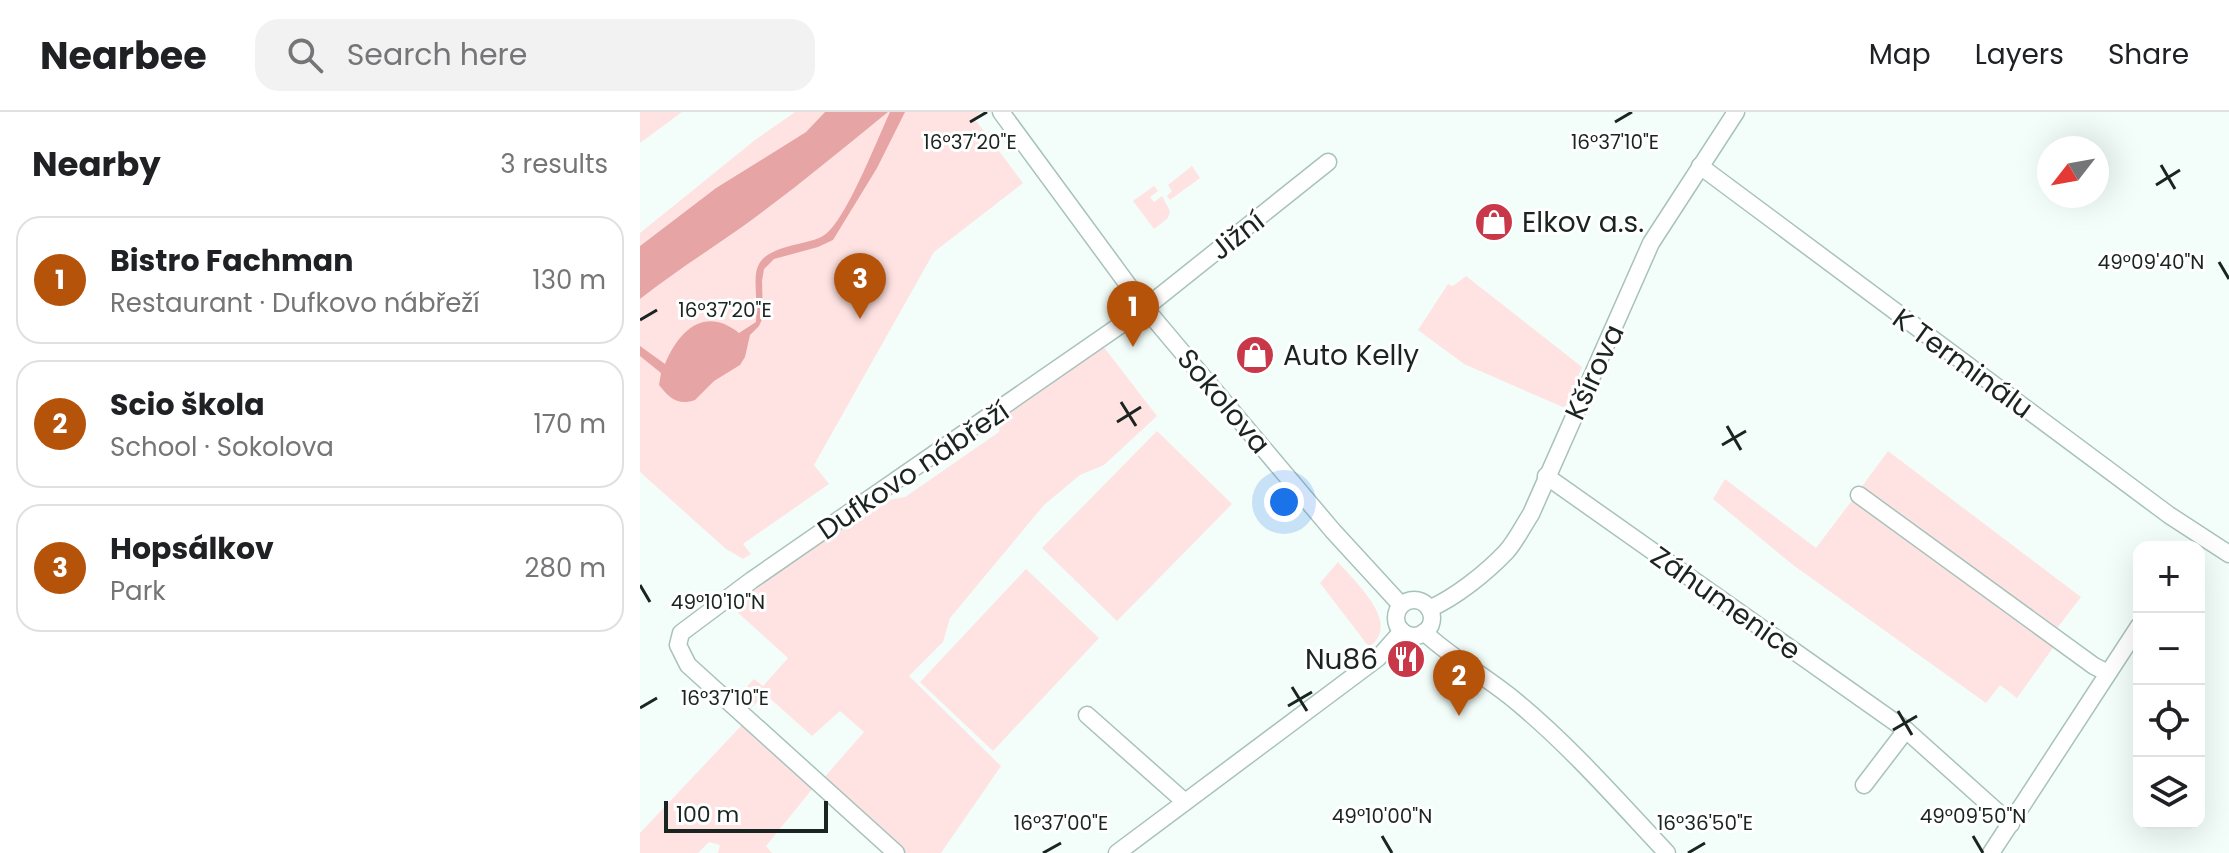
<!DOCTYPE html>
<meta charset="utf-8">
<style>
:root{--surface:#fff;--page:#f2f2f2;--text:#202124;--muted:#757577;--line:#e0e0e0;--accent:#b45309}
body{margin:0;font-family:Poppins,sans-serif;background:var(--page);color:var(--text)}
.controls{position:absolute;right:24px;bottom:24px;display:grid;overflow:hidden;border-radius:16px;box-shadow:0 8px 32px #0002}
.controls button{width:72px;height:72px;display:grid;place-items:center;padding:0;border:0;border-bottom:2px solid var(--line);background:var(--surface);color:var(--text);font:40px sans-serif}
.compass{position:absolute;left:1397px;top:24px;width:72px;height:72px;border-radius:50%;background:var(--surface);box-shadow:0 8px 32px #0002;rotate:239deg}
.scale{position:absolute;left:24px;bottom:20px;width:164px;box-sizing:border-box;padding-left:8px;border:4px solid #1a2421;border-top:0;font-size:22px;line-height:28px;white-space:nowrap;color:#1a2421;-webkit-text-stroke:6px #fff;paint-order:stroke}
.you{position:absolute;left:644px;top:390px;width:28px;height:28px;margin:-20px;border:6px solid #fff;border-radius:50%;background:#1a73e8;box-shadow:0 0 0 12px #1a73e833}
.badge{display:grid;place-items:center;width:52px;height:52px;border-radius:50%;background:var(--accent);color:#fff;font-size:26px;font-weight:700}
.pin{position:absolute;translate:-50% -66px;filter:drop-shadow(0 2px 4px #0008)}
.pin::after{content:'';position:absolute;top:42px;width:28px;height:24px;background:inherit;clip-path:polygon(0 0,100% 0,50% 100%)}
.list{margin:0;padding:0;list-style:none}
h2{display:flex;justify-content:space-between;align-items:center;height:104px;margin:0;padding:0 32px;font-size:34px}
h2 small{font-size:26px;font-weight:400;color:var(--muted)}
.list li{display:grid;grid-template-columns:52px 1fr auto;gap:24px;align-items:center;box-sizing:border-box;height:128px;margin:0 16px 16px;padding:0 16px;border:2px solid var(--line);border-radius:24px}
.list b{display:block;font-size:30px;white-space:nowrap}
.list p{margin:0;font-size:26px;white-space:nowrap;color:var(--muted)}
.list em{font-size:26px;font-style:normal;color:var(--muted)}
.icon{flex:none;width:44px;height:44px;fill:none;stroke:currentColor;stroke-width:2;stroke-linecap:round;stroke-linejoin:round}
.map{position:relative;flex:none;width:1589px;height:741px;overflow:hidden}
header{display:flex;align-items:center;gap:48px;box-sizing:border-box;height:112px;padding:0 40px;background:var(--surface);border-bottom:2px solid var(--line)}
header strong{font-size:38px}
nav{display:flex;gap:44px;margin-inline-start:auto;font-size:28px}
.search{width:560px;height:72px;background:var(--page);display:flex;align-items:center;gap:20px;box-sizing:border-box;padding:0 28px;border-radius:24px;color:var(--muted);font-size:30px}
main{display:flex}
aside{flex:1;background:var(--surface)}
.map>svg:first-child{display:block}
.green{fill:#ffe3e3}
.water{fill:#e7a4a4}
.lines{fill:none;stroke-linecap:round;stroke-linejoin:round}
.minor-casing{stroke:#a8c2bb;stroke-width:19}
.minor{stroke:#fff;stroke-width:16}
.ticks{fill:none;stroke:#1a2421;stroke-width:3}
.labels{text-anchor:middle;stroke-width:6;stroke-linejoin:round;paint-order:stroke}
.poi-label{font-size:28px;fill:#1a2421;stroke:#fff;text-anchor:start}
.street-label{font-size:28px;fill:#1a2421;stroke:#fff}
.ticks-label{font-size:20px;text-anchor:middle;fill:#1a2421;stroke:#fff;stroke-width:6;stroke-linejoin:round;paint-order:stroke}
</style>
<header>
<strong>Nearbee</strong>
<div class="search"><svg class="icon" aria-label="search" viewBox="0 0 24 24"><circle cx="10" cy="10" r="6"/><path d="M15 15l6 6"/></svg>Search here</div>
<nav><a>Map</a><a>Layers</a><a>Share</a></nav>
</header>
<main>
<aside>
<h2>Nearby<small>3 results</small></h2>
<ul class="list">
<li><span class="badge">1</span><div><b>Bistro Fachman</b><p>Restaurant · Dufkovo nábřeží</p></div><em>130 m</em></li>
<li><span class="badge">2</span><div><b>Scio škola</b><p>School · Sokolova</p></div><em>170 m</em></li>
<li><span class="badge">3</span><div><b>Hopsálkov</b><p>Park</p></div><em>280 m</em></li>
</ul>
</aside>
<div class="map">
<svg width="1589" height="741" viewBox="0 0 1589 741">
<rect width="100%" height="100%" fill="#f3fefa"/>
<g class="green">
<polygon points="0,0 42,0 0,31"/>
<polygon points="155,0 185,0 166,20 76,76 0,134 0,121 115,28"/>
<path d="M248 0H341L334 6 383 71 294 140 174 353 189 372 103 432 111 442 103 447 86 437 0 360V187C33 161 68 139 102 115 152 79 200 39 248 0Z"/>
<polygon points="552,54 560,66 530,88 527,84 532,79 528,73"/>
<polygon points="514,74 518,79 510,85 514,90 522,84 530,99 528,106 514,117 493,89"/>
<polygon points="826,164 942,255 925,296 824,252 778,218 808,172 813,174"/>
<polygon points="463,234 517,304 464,353 440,363 404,393 310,506 303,530 269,564 361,654 301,741 262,741 182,668 224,620 200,599 172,624 125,582 111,596 98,584 114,567 123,574 148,546 95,498 93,489 237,390 265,385 359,320 361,306"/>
<polygon points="517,319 592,392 477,509 402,436"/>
<polygon points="1248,339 1441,485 1415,519 1220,377"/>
<polygon points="1085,367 1176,436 1216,383 1415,533 1377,586 1360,573 1346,591 1153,453 1073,387"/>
<path d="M698 450C715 470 763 512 729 535L680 471Z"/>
<polygon points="386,457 459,526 353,639 280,570"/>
<polygon points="101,614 107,616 173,676 126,734 132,741 78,741 80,733 69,730 58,741 0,741 0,721"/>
</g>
<g class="water">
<path d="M185 0H248C200 39 152 79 102 115 68 139 33 161 0 187V134L76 76 166 20Z"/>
<path d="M250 0H265L237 56 193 128 178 135 134 147 124 157 122 169 123 205 119 214 110 223 105 245 100 253 74 269 55 288C38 294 29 286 19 273L21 261 0 244V234L25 252C39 218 65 194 99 221L116 210C119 162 101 145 158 132 169 129 179 128 187 121 208 103 237 28 250 0Z"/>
</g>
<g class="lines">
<g class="minor-casing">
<g id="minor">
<polyline points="361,0 505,196 693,419 761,493"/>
<polyline points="1060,54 1529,403 1589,442"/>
<polyline points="906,364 1266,618 1371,712"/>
<polyline points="1219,383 1454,554 1468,561"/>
<circle cx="774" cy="506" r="18"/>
<path d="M789 497C816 485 846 461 866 440 876 429 883 414 891 402L1011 131 1096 0"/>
<path d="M784 520C812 547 848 565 878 591 932 636 979 690 1027 741"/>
<polyline points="447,603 545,690"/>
<polyline points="1224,673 1266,618"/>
<polyline points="256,741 48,553 38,533 41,521 112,468 505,196 688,50"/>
<polyline points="477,741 738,546 762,519"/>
<polyline points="1351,741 1499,514"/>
</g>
</g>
<use href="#minor" class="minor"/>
</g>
<path class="ticks" d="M330 10 347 0M975 10 992 0M1521 53 1535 77M1516 73 1540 58M1579 150 1589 167M0 208 17 198M481 290 496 314M477 310 501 295M1087 314 1101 338M1082 333 1106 319M0 473 10 490M652 575 667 599M648 594 672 580M0 596 17 586M1258 599 1272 623M1253 618 1277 604M742 724 752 741M1333 724 1343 741M403 741 421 731M1048 741 1065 731"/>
<defs>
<g id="shop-disc" transform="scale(2)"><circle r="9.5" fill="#c83848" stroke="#fff"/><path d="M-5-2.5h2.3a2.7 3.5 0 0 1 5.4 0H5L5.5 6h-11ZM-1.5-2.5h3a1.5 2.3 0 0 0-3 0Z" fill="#fff"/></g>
<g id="restaurant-disc" transform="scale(2)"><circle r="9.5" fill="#c83848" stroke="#fff"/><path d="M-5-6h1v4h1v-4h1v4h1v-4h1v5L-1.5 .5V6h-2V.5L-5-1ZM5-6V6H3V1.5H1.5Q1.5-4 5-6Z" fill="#fff"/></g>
</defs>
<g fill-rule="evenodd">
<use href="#shop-disc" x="854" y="110"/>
<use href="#shop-disc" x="615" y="243"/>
<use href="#restaurant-disc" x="766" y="547"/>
</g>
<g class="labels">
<g class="poi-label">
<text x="882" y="120">Elkov a.s.</text>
<text x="643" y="253">Auto Kelly</text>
<text x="738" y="557" text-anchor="end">Nu86</text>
</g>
<g class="street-label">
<text transform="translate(597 123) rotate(-38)" y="10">Jižní</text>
<text transform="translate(1323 251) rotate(36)" y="10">K Terminálu</text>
<text transform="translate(954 260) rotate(-65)" y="10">Kšírova</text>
<text transform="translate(584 289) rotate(50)" y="10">Sokolova</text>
<text transform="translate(273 358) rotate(-34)" y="10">Dufkovo nábřeží</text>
<text transform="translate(1086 491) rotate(35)" y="10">Záhumenice</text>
</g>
</g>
<g class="ticks-label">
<text x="330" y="37">16°37'20"E</text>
<text x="975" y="37">16°37'10"E</text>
<text x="1511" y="157">49°09'40"N</text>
<text x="85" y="205">16°37'20"E</text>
<text x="78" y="497">49°10'10"N</text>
<text x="85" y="593">16°37'10"E</text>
<text x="742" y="711">49°10'00"N</text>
<text x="1333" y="711">49°09'50"N</text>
<text x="421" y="718">16°37'00"E</text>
<text x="1065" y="718">16°36'50"E</text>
</g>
</svg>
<div class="controls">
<button>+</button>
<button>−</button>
<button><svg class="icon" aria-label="locate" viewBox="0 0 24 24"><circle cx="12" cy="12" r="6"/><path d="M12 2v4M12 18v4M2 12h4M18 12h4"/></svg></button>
<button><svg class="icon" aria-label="layers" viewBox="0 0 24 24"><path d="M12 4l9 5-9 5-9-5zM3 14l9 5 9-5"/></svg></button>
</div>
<svg class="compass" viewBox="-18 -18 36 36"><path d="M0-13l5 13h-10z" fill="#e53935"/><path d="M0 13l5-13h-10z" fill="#757577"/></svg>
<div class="scale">100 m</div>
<div class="you"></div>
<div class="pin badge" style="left:493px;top:235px">1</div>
<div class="pin badge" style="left:819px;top:604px">2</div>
<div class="pin badge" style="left:220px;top:207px">3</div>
</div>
</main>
